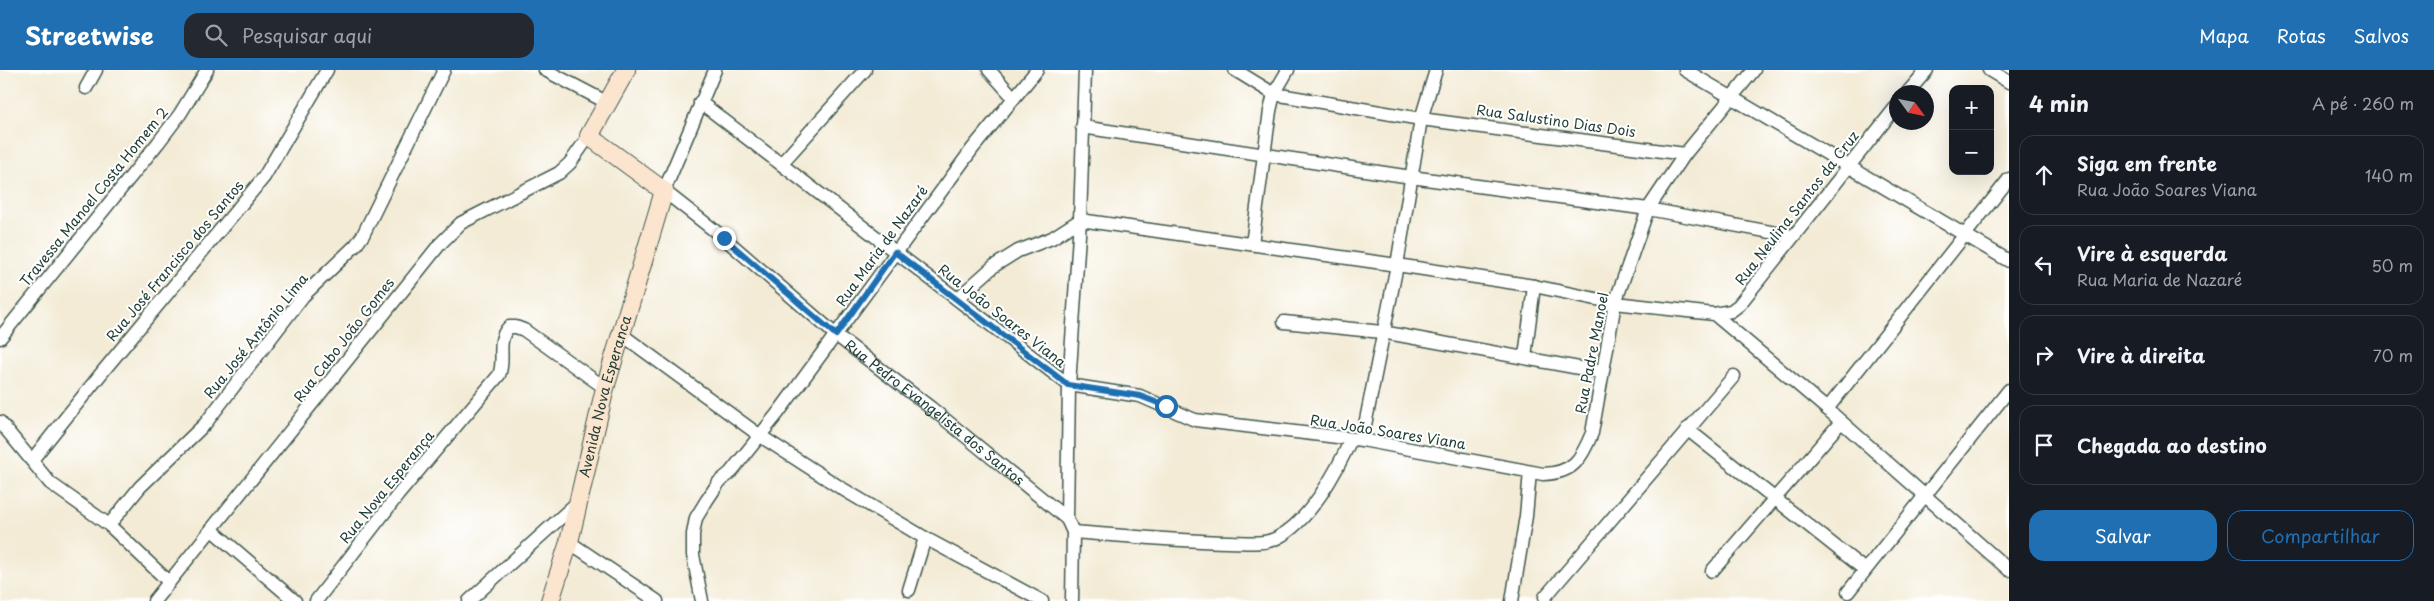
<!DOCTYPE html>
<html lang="pt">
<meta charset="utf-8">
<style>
:root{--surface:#171b24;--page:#242831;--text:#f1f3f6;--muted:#9ea1a6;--line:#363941;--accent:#1f6fb2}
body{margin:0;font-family:"Playpen Sans",sans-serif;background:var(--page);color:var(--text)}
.controls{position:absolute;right:15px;top:15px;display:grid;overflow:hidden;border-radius:10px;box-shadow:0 5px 20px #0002}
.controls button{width:45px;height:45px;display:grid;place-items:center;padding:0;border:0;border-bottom:1px solid var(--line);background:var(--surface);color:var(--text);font:25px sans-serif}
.compass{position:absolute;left:1889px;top:15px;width:45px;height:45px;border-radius:50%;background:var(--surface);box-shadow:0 5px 20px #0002;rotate:123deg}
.stop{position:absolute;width:15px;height:15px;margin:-11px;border:4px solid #1f6fb2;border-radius:50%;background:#fff}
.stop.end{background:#1f6fb2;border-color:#fff;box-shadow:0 1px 5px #0008}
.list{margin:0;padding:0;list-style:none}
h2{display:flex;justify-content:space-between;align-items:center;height:65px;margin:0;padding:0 20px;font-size:21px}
h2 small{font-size:16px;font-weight:400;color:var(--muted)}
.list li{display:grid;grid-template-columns:32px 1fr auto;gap:15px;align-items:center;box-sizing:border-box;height:80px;margin:0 10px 10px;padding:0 10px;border:1px solid var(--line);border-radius:15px}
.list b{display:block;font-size:19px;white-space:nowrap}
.list p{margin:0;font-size:16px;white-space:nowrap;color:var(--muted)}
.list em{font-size:16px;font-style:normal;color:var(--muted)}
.actions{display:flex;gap:10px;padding:15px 20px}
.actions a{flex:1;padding:11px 0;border:1px solid var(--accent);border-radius:15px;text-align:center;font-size:18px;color:var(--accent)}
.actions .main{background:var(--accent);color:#fff}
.icon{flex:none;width:28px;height:28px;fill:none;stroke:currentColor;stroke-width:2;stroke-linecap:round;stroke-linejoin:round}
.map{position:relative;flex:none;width:2009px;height:531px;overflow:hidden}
header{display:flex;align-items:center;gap:30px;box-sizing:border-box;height:70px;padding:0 25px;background:var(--accent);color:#fff}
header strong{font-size:24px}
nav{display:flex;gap:28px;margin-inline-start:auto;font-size:18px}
.search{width:350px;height:45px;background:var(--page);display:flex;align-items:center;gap:12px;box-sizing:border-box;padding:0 18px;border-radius:15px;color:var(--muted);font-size:19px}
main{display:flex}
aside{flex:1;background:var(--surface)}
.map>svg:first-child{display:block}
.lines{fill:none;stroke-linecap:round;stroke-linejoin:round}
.street-casing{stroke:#3f574c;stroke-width:15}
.secondary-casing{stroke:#3f574c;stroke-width:20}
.street{stroke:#fff;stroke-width:12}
.secondary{stroke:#fce5cf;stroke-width:18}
.route{stroke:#1f6fb2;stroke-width:6}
.labels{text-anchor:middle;stroke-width:4;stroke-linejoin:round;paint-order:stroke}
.street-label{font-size:14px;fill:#1f3d34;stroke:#fff}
</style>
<header>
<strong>Streetwise</strong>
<div class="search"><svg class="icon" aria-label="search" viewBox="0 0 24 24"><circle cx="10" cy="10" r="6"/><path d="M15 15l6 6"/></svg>Pesquisar aqui</div>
<nav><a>Mapa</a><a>Rotas</a><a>Salvos</a></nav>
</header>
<main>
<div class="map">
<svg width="2009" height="531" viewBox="0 0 2009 531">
<rect width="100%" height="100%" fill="#fff"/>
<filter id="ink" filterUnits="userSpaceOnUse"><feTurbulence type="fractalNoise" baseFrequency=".02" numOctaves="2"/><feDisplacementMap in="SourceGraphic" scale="10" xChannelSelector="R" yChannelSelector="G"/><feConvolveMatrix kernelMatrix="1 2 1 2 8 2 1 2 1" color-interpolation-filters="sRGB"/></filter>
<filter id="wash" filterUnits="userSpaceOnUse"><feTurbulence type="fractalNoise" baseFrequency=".0096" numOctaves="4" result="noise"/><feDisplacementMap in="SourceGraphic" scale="20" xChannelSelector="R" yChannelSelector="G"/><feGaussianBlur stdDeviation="1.12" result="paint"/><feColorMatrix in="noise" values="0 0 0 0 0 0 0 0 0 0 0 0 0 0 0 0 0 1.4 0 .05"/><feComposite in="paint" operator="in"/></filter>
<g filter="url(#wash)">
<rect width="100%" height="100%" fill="#f3ebd5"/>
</g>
<g filter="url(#ink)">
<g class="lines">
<g class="street-casing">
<g id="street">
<polyline points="545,0 608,33"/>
<path id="s1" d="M715 0 664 121 724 168 836 265 931 338 1067 449"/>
<polyline points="989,0 1014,28"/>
<polyline points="1235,0 1274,24 1421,49 1685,84"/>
<polyline points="1685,0 2009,191"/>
<polyline points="1989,0 2009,12"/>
<polyline points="86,18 96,0"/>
<polyline points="1908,22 1927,0"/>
<path d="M700 32 1069 315 1140 326 1195 350 1362 370 1543 404C1573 403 1581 390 1592 363L1615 233 1648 139 1685 84 1754 0"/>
<polyline points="1082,57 1411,107 1648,139 1792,166"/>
<polyline points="781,94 865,0"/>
<polyline points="1252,174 1270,41 1274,24 1288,0"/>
<polyline points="957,229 994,196 1018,181 1052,168 1080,150 1397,195 1534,216 1615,233 1714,244 1827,339 2009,500"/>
<polyline points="1714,244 1731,241 1739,235 1896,37"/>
<polyline points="1284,252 1382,262 1601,302"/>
<polyline points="621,264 759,365 841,418 925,468 1042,531"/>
<polyline points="0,268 158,73 180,44 207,0"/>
<polyline points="1525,287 1534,216"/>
<polyline points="1827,339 2009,109"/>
<polyline points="0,352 50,413 109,455 169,512"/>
<polyline points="1687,359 1865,500"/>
<polyline points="1362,370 1397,195 1421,49 1436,0"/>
<polyline points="32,390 104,300 264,107 327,0"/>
<polyline points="109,455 140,417 205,354 303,226 356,175 363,165 444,0"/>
<polyline points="212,460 295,531"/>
<path d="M1073 462C1125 466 1176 471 1229 472 1244 472 1263 475 1277 468 1310 451 1337 401 1351 369"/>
<polyline points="569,472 657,531"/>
<polyline points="1712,501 1841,352"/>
<polyline points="909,520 925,468"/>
<polyline points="1848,522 2009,320"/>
<polyline points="1545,527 1734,306"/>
<polyline points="154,531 440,174 461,153 559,103 570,93 589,66"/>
<path d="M316 531 398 425 499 305C506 289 495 271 509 257H516L524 260 605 318"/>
<polyline points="469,531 580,430"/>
<polyline points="702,531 693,485 693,464 696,448 707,430 719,412 730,403 778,343 973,78 1037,0"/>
<polyline points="1072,531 1073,462 1067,449 1069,315 1080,150 1085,0"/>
<polyline points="1512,531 1526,446 1530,402"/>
</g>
</g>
<g class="secondary-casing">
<g id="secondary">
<path id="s2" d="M550 531 569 472 605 318 664 121 589 66 626 0"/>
</g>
</g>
<use href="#street" class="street"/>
<use href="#secondary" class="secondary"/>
</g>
</g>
<g class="lines" filter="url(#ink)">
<polyline class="route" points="724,168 836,265 895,182 1068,315 1140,326 1166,336"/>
</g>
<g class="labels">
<g class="street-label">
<text transform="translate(1556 51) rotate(8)" y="5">Rua Salustino Dias Dois</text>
<text transform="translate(94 127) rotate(-51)" y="5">Travessa Manoel Costa Homem 2</text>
<text transform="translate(1797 138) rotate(-52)" y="5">Rua Neulina Santos da Cruz</text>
<text transform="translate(882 176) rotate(-54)" y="5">Rua Maria de Nazaré</text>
<text transform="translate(175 191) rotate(-50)" y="5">Rua José Francisco dos Santos</text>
<text transform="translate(1002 246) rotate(38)" y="5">Rua João Soares Viana</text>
<text transform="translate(256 266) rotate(-51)" y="5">Rua José Antônio Lima</text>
<text transform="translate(344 270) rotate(-52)" y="5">Rua Cabo João Gomes</text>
<text transform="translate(1592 283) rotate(-79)" y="5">Rua Padre Manoel</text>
<text dy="5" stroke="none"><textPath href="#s2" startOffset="212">Avenida Nova Esperanca</textPath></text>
<text dy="5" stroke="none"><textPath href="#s1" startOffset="481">Rua Pedro Evangelista dos Santos</textPath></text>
<text transform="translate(1388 362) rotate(9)" y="5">Rua João Soares Viana</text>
<text transform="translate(387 417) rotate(-51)" y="5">Rua Nova Esperança</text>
</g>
</g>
</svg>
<div class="controls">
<button>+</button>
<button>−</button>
</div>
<svg class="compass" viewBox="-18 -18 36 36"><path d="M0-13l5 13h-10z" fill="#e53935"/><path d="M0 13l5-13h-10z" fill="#9ea1a6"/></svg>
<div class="stop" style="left:1166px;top:336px"></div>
<div class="stop end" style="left:724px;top:168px"></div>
</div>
<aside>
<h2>4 min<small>A pé · 260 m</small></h2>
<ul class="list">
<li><svg class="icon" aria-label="ahead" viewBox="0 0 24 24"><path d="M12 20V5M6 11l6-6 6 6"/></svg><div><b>Siga em frente</b><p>Rua João Soares Viana</p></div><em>140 m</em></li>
<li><svg class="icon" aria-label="left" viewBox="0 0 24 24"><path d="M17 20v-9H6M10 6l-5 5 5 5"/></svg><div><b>Vire à esquerda</b><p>Rua Maria de Nazaré</p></div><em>50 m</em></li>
<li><svg class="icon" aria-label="right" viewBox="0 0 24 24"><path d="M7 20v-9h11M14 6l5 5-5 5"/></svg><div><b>Vire à direita</b></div><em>70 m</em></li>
<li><svg class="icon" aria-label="arrive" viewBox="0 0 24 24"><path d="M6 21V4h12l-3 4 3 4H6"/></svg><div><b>Chegada ao destino</b></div></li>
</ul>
<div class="actions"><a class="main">Salvar</a><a>Compartilhar</a></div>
</aside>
</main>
